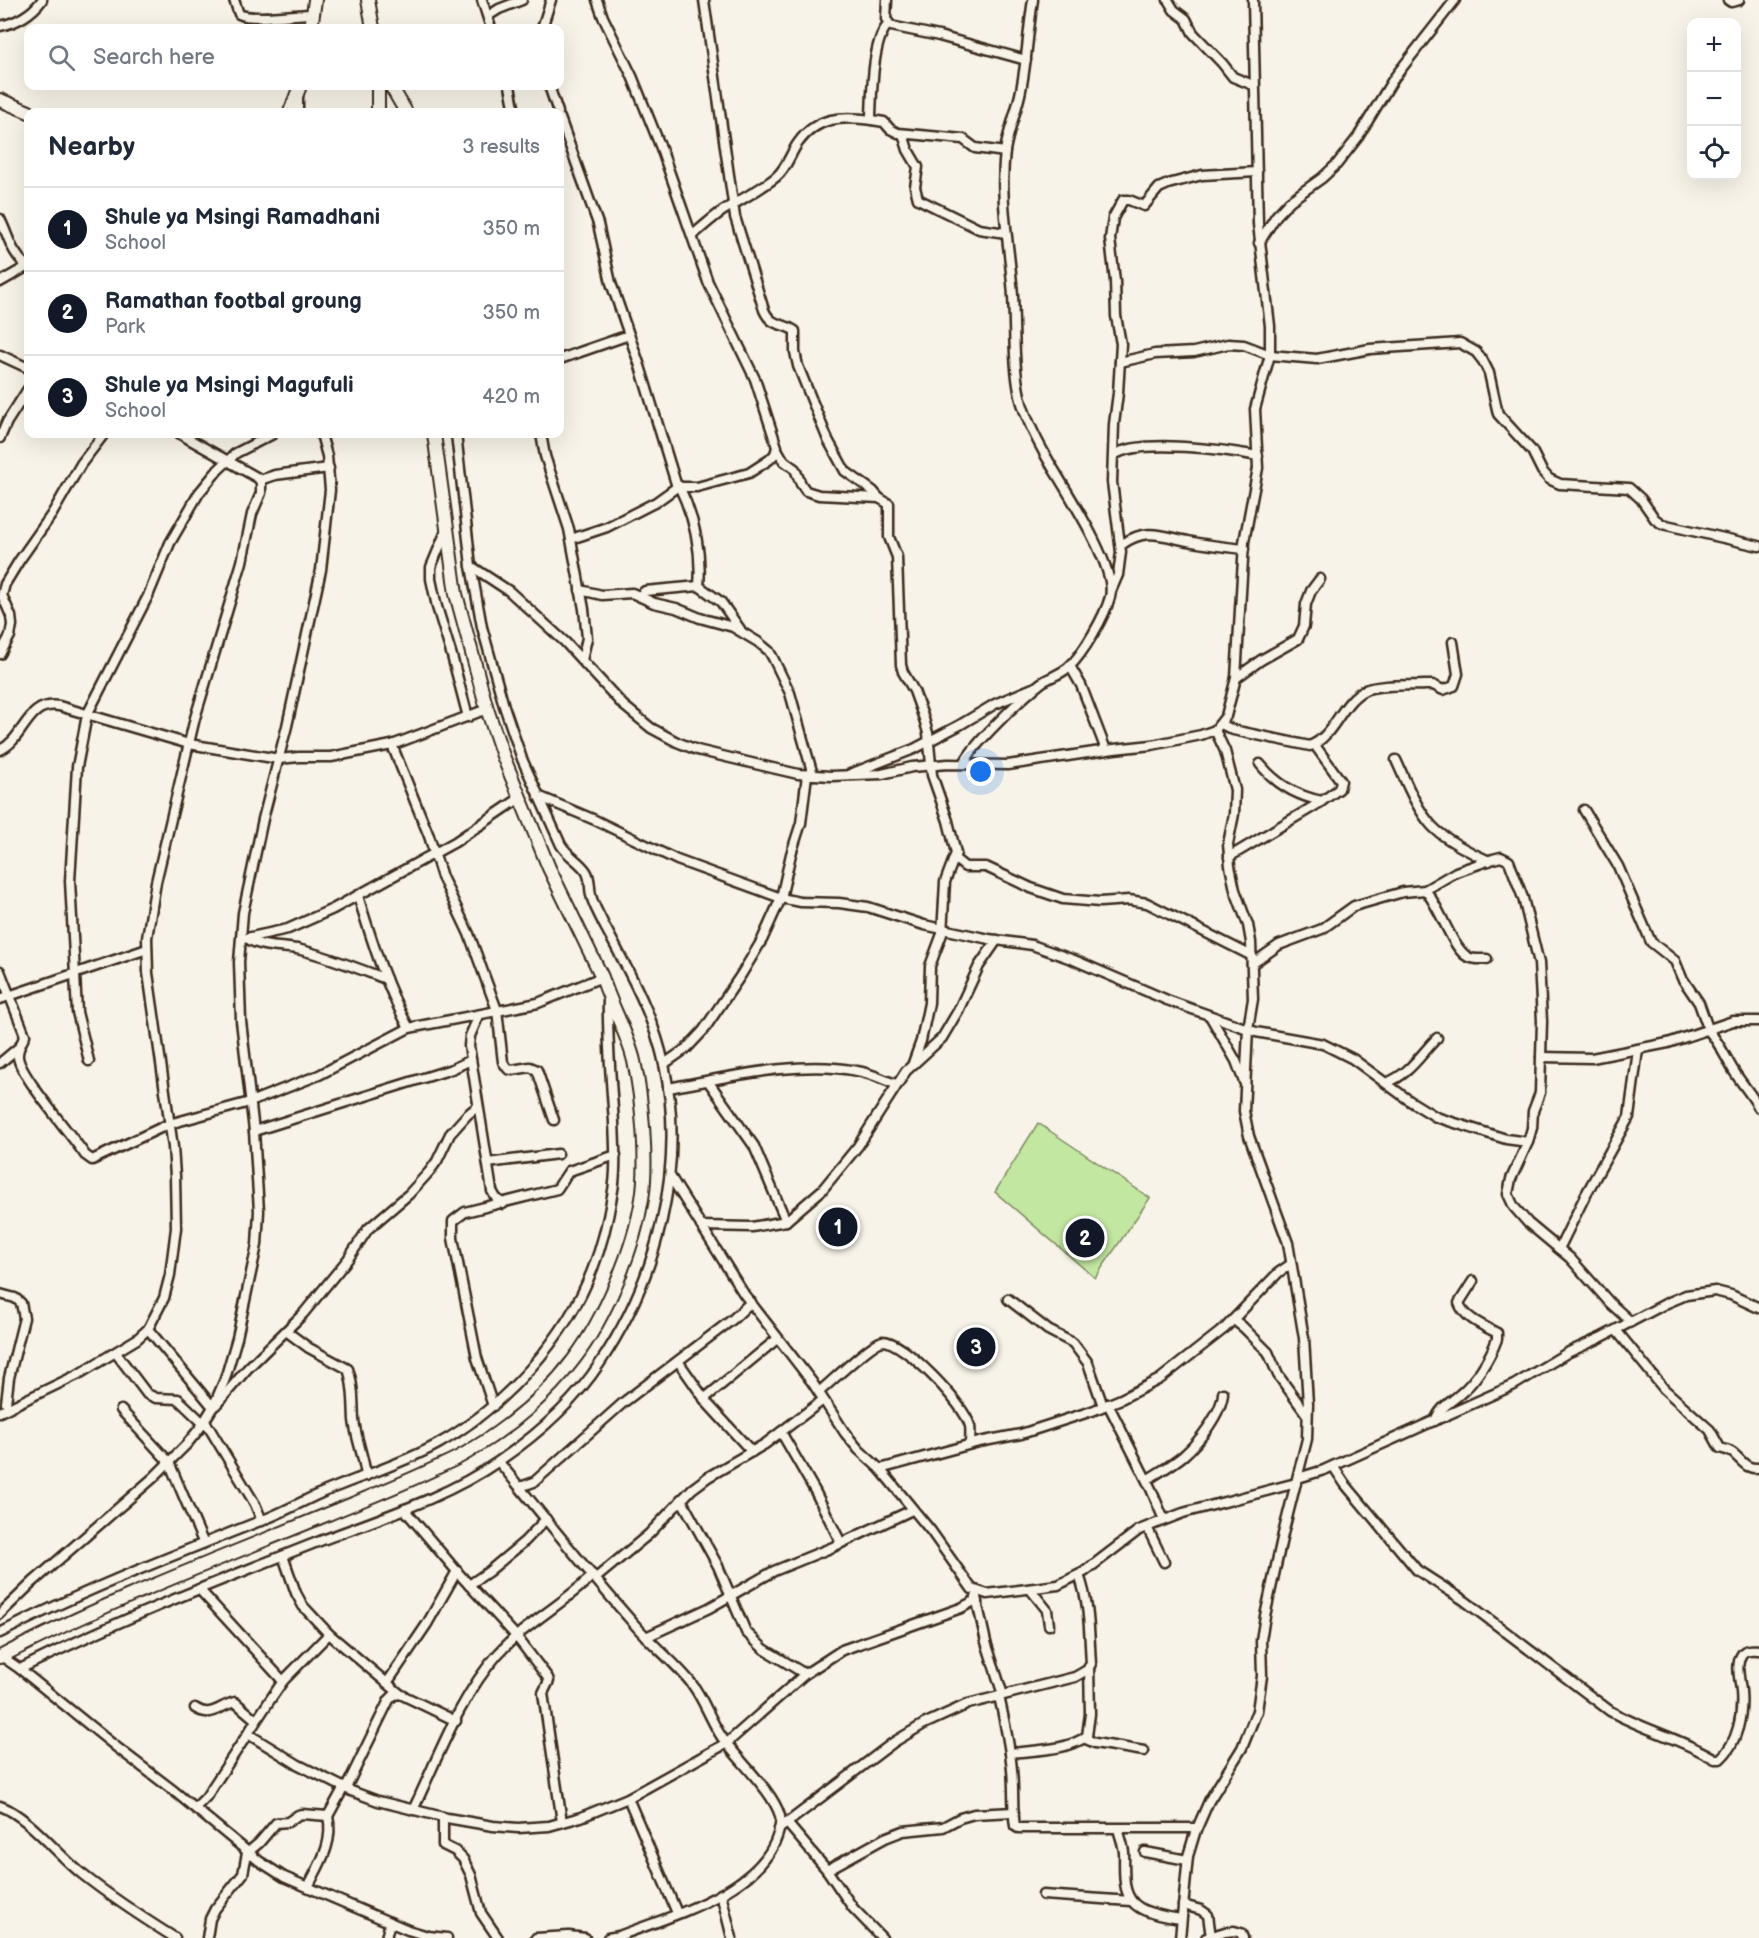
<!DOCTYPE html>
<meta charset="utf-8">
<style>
:root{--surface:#fff;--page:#f6f6f7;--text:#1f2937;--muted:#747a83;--line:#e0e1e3;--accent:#111827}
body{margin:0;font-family:"Balsamiq Sans",sans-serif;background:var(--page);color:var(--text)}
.controls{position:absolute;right:18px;top:18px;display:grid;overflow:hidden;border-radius:12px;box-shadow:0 6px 24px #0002}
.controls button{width:54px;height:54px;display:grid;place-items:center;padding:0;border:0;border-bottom:2px solid var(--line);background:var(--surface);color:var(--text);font:30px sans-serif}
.you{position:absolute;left:981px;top:772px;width:21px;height:21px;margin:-15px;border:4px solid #fff;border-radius:50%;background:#1a73e8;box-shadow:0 0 0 9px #1a73e833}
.badge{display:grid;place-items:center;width:39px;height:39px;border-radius:50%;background:var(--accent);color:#fff;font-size:20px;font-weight:700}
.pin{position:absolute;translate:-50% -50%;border:3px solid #fff;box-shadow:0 2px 6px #0006}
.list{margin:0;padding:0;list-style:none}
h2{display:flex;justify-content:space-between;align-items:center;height:78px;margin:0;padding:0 24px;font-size:26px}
h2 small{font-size:20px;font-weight:400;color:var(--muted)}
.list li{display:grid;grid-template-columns:39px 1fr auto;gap:18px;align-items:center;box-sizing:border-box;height:84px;padding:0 24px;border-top:2px solid var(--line)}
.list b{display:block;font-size:22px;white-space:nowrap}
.list p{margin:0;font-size:20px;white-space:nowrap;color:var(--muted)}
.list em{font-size:20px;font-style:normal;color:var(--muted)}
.icon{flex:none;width:33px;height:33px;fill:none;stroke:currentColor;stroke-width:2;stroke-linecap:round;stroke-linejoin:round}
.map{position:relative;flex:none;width:1759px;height:1938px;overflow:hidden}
.search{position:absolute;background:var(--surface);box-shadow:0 6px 24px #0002;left:24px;top:24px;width:540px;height:66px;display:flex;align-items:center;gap:15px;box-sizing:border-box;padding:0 21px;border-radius:12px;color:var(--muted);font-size:22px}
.panel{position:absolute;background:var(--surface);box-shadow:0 6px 24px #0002;left:24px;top:108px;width:540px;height:330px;border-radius:12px}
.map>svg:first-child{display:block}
.green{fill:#c2e7a1;stroke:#7e8860;stroke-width:1.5}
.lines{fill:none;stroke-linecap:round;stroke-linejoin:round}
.minor-casing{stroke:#3b2a1e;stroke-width:13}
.secondary-casing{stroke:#3b2a1e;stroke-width:16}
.minor{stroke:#f7f3e8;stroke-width:8}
.secondary{stroke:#f7f3e8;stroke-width:12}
</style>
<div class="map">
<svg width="1759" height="1938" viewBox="0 0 1759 1938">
<rect width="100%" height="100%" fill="#f7f3e8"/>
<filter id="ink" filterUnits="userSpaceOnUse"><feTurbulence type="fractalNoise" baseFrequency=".0167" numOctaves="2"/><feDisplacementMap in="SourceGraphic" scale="12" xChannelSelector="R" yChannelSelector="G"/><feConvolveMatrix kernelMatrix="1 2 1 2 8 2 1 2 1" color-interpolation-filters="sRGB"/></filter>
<g filter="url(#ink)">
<polygon class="green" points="1038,1123 1150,1198 1095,1278 995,1192"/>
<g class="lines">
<g class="minor-casing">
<g id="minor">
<path d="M234 0 239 14C252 21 295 14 313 14"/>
<polyline points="482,0 491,28"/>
<path d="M704 0 735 217 764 310C772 328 783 322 795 331V352L798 366 828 440 845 471 873 491 879 498"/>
<polyline points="887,0 886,19 891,26 939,36 1026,60"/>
<polyline points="1168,0 1174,10 1186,19 1193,33 1222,63 1233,77 1253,85"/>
<polyline points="1728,0 1731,2 1739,0"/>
<polyline points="488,16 499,9 522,0"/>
<path d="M889 24C872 38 872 94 871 116L872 120 884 122 890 129 898 133 963 139 975 148 1005 152"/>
<path d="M0 26C16 23 32 14 42 0"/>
<polyline points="542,28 551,0"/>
<polyline points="510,86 515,112"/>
<polyline points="549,86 558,112"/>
<polyline points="298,96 298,112"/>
<polyline points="560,118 598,224 611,283 640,366 677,487"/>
<polyline points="903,134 908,150 918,167 915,187 918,199 979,229 1006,233"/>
<path d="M0 219C9 237 11 253 27 266"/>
<path d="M693 235C705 225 716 214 729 207 745 197 761 189 776 177 787 168 790 154 798 143 817 116 843 116 872 120"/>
<polyline points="1259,243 1276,216 1290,201 1322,178 1337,164 1358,137 1394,78 1455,0"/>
<polyline points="0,282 28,266"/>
<polyline points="0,355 28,368"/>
<polyline points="560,359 629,335"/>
<polyline points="1120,362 1155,354 1194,352 1228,344 1244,345 1270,355 1317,359 1370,349 1460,343 1476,352 1483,361 1489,373 1498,414 1532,451 1542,471 1549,479 1560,484 1629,488 1641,499 1655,519 1662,524 1759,546"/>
<polyline points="541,434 545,456 569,529 584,609 587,638 582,660"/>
<polyline points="0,438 7,422 28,389"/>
<polyline points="777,449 784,461 795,469 801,484 806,491 819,495 879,498 889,504 889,537 897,557 901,665 903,672 914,691 924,719 928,733 932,775 948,821 956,853 945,882 942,934 930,966 929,1003 921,1041 913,1063"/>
<path d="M1114 455C1140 438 1227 450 1258 456"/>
<polyline points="260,480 275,475 329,468"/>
<path d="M679 486C694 517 702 552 699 586"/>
<polyline points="446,531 431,567 431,579 437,607 452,656 468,717"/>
<polyline points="571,539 607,527 656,502 677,487 697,487 749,473 769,460 775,454 777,447 755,379 708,282 661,148 632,76 603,17 597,0"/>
<path d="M1121 545C1146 527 1162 536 1188 541 1206 545 1225 547 1244 549"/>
<polyline points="471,566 509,591 565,642 623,705 651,728 677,742 697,750 768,767 798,774 831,776 882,774 912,767 948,764 1008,765 1114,749 1152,745 1201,735 1215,730 1226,716 1236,678 1244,542 1258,468 1255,409 1270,355 1270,326 1258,224 1253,0"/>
<polyline points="580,590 602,595 632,593 654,603 676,608 700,618 733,627 758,642 769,651 773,658 790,693 813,775"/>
<polyline points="1111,591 1118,575 1121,552 1112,482 1114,424 1118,393 1121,344 1116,316 1115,281 1110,239 1113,218 1123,200 1129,200 1144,206 1159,188 1168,184 1202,175 1257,172"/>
<polyline points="639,596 645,591 699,586 721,602 740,629"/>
<polyline points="0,654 10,636 12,625 11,616 2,595 5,584 19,561 52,514 81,464 104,434"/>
<polyline points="1070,666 1081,685 1106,750"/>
<polyline points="1236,678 1261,660 1298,639 1304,626 1306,604 1311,591 1320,579"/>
<path d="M1221 724 1233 730 1310 746C1335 736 1341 701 1365 690 1380 684 1408 686 1425 685H1433L1443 690 1454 686 1458 674 1453 642"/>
<polyline points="392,745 429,836 442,877 469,934 497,1010 503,1062 508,1069 512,1070 530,1067 537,1070 554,1120"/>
<path d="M0 750C25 739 26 701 59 706L189 744 279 759 299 757H331L392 745 487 709"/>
<path d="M1396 760C1406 782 1416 808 1432 826 1444 839 1473 854 1489 861"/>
<path d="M964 764C971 746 1024 696 1041 683 1050 677 1061 674 1069 667 1083 654 1105 616 1110 597 1118 567 1062 485 1047 458 1036 439 1025 417 1020 396 1013 364 1015 329 1013 296 1010 248 999 200 1005 151 1008 131 1017 111 1021 90 1027 60 1028 30 1033 0"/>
<path d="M1260 764C1276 784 1297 796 1322 801L1339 789 1341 781 1314 744"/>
<polyline points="850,774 914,749 958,726 995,704 1033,688"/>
<polyline points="538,796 595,820 677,860 781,898 800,902 839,903 868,907 924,925 989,939 1032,945 1074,960 1167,1000 1256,1032 1323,1044 1353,1059 1410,1101 1436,1117 1506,1139 1528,1142"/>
<polyline points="1584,810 1618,866 1651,942 1675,961 1682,978 1699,1003 1709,1031"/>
<polyline points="1229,857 1321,802"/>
<polyline points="955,859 965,867 986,867 1031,888 1063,899 1100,902 1129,900 1147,903 1252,956"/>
<path d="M1425 890C1440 906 1452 949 1468 957 1474 960 1480 959 1487 959"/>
<path d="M358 896C372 941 386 987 409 1028"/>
<path d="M247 938C260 948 281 946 297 949 327 956 357 968 386 979"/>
<polyline points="242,939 288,929 333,909 455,842 520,798"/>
<polyline points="1252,964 1279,945 1322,929 1354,906 1403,892 1425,890 1456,872 1493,859 1501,857 1509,861 1523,898 1539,963 1542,1021 1540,1093 1533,1111 1532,1128 1528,1142 1511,1179 1508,1194 1514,1207 1528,1223 1570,1258 1610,1303 1631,1322"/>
<path d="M0 971 25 1035C22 1043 17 1049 18 1057 20 1076 72 1135 85 1155L92 1160 169 1124 250 1102 319 1075 409 1028 538 1003 602 977"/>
<polyline points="0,999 147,949"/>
<polyline points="479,1015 470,1036 469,1046 492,1191 496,1198 503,1204"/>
<polyline points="1210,1016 1236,1061 1244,1082"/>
<path d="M1709 1031C1719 1043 1724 1054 1732 1068 1740 1082 1751 1093 1759 1108"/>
<polyline points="1541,1057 1592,1058 1668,1043 1733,1021 1759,1021"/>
<polyline points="89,1061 77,1012 70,881 77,767 87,715 148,596 170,543 199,493 218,470 236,453 273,434"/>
<polyline points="0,1063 18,1048"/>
<polyline points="664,1064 687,1048 703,1031 741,975 762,940 781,898 791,854 801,823 807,775"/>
<polyline points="708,1081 754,1146 786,1221"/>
<path d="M1386 1083C1409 1075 1420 1055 1437 1038"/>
<path d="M668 1088C726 1078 799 1059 857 1071 871 1073 883 1080 896 1084"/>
<polyline points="254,1131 452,1069 471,1060"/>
<polyline points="488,1163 558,1154"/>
<polyline points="670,1176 744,1294 812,1382 845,1433 859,1450 880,1469 931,1531 972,1589 987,1594 1058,1585 1084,1572 1139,1530 1183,1513 1296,1483"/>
<polyline points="701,1226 752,1227 786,1221 822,1190 858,1146 906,1071 942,1038 958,1011 979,966 997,940"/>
<polyline points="1559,1249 1585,1196 1629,1117 1638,1050"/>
<polyline points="0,1294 15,1298 21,1303 24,1318 9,1378 6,1403"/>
<polyline points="1008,1299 1048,1330 1073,1343 1088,1363 1103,1406"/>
<polyline points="1234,1320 1243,1327 1268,1352 1278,1375 1307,1415"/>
<polyline points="148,1329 213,1407"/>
<path d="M1616 1330 1664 1389 1710 1430 1720 1448C1725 1450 1730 1450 1734 1454 1743 1462 1746 1469 1759 1468"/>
<path d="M286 1331 309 1348 348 1369C354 1385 353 1403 354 1420 356 1439 364 1457 366 1476"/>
<polyline points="116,1353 147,1394 156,1398 178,1399 203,1423"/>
<polyline points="678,1361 708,1404 752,1452"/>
<path d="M819 1392C830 1383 872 1342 883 1341 904 1341 965 1405 970 1426 971 1432 970 1439 970 1444"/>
<polyline points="704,1399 777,1339"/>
<polyline points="1108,1404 1151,1489 1164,1520"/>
<polyline points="216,1405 248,1368 303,1314 348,1259 368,1229 409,1194 429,1172 437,1161 450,1134 467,1115 478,1106"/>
<polyline points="493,1406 477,1358 453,1238 453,1221 465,1212 557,1189 569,1171 616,1155"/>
<polyline points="121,1410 169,1462 203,1542"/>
<polyline points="0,1412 79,1374 137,1339 148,1329 164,1298 170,1275 176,1228 175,1176 173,1147 148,973 147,938 156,882 195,718 242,562 252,514 261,493 261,482 258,478 180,434"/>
<polyline points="205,1421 255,1504 262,1521"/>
<path d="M1435 1421C1440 1407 1450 1403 1460 1394 1476 1381 1490 1358 1497 1339V1333C1484 1326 1464 1318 1459 1303L1473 1281"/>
<polyline points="781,1432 815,1491 841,1543"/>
<path d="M499 1462C544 1517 588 1572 635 1625 653 1646 676 1663 692 1684 704 1700 710 1719 721 1736 736 1758 773 1791 780 1816 781 1822 780 1828 778 1834 761 1892 670 1916 619 1936L608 1938"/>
<path d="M1333 1466 1345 1484 1417 1570 1465 1601 1610 1711C1644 1730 1682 1739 1715 1759H1720C1738 1743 1743 1714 1741 1691 1740 1680 1735 1664 1742 1654 1746 1648 1753 1650 1759 1650"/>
<polyline points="880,1469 979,1442 1021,1434 1092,1411 1121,1399 1160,1379 1225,1328 1278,1273 1291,1264"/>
<polyline points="1298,1478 1324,1470 1514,1385 1567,1353 1600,1338 1667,1303 1686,1295 1715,1291 1731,1295 1759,1308"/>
<path d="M1147 1480C1159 1472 1172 1465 1183 1456 1198 1443 1222 1413 1223 1393"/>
<polyline points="520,1487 534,1482 624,1402 733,1319 751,1302"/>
<polyline points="681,1499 718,1566 746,1632 764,1649 805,1674"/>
<polyline points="404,1509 460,1575 516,1636 548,1678 549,1681 543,1693 562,1822"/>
<polyline points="1147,1527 1164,1562"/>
<polyline points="283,1556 296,1593 303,1606 329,1634 400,1694"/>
<polyline points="596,1578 649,1534 692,1489 708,1477 765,1444 823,1400"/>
<polyline points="469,1585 488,1572 525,1541 546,1519"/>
<polyline points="199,1589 283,1681"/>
<polyline points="1030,1589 1047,1610 1049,1625"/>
<polyline points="976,1597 986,1642 1003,1695"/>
<polyline points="0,1614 33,1582 153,1478 186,1445 200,1428 213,1407 225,1379 237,1338 257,1245 259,1211 254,1131 241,1021 239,962 243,913 263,819 287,726 321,570 330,490 327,456 321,434"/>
<path d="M0 1633C84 1590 172 1556 260 1521 280 1514 299 1503 319 1494 358 1477 400 1465 438 1444 503 1408 567 1338 593 1268 602 1245 608 1220 612 1196 617 1172 615 1146 614 1122 611 1080 607 1039 608 998"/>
<polyline points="646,1637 709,1608 774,1571 833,1547 912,1510"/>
<polyline points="1,1656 20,1669 115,1746 174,1791 259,1861 284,1877 408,1930 428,1936 447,1938"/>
<path d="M20 1669C117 1620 219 1581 320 1541 380 1518 446 1498 499 1461 537 1435 575 1401 600 1363 658 1277 686 1166 664 1064 653 1013 627 968 603 923 599 914 593 905 591 895 589 887 591 878 586 871 579 861 568 856 561 845L522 759 504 706 482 627 471 566 456 434"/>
<polyline points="387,1683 427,1624 457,1571"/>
<path d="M999 1696C1004 1720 1010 1745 1012 1770 1014 1788 1012 1809 1015 1826L1018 1828H1197"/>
<path d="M195 1708C212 1719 220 1705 235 1702L256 1720"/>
<polyline points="248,1734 297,1764 351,1791 378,1801 447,1818 493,1826 518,1828 549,1826 581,1817 628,1798 727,1743 805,1674 842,1650 961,1608 976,1600"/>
<polyline points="1084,1738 1095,1743 1144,1751"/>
<path d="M1010 1753C1034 1750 1067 1751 1087 1736L1090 1714 1089 1667"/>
<polyline points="346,1788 389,1700 394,1695 400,1694 456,1721"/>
<polyline points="628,1798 677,1913"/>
<path d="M0 1806C27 1815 59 1856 82 1874 112 1898 143 1918 175 1938"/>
<polyline points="195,1808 206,1797 272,1697 283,1681 329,1634"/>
<path d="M413 1810C438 1758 459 1698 498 1654 526 1623 564 1604 593 1575"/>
<polyline points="443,1817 443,1845 455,1851 463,1859 471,1875 481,1913 498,1938"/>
<polyline points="787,1823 827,1870 853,1908 882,1938"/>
<path d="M779 1829 894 1742 924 1724 968 1704 1075 1677 1087 1670 1091 1664C1089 1633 1090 1605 1079 1575"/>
<path d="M1118 1829C1120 1836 1123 1844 1124 1852 1125 1871 1120 1897 1140 1908 1152 1915 1168 1917 1181 1919"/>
<polyline points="1145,1852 1187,1860"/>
<polyline points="827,1870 885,1838 903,1831 943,1827 960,1818 974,1814 1014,1812"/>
<path d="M308 1887C320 1863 334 1843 328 1816"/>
<polyline points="721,1894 732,1938"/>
<polyline points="1043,1895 1131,1901"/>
<polyline points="1183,1905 1201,1910 1208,1915 1211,1937"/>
<polyline points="207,1938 210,1919 215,1909 243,1874 247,1853 259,1843 276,1823 288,1822 298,1815 302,1814 328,1816 344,1787"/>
<polyline points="386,1938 390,1922"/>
<polyline points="536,1938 569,1936 585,1938"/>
<polyline points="1180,1938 1188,1856 1195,1833 1209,1801 1242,1748 1257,1711 1262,1676 1261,1640 1265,1616 1283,1534 1307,1439 1308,1404 1304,1338 1288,1243 1249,1136 1244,1111 1248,1029 1253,999 1251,942 1248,925 1235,890 1230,866 1228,844 1234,814 1235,790 1225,751 1215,730"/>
<polyline points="1206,1938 1225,1932 1234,1931 1241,1933 1243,1938"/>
</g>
</g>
<g class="secondary-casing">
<g id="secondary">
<polyline points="368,0 373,28"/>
<polyline points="311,28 315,0"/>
<polyline points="378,86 378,112"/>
<polyline points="391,86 406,112"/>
<polyline points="0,100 29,112"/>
<polyline points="290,112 300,86"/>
<path d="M0 1657C105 1602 217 1560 326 1515 364 1499 401 1485 438 1467 449 1462 461 1457 471 1450 509 1427 547 1395 574 1359 605 1318 634 1249 642 1199 648 1163 642 1097 634 1061 627 1032 611 1006 602 977L549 868 503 756 487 709 456 594 434 434"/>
</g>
</g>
<use href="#minor" class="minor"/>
<use href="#secondary" class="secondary"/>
</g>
</g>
</svg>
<div class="controls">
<button>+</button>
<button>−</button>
<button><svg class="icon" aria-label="locate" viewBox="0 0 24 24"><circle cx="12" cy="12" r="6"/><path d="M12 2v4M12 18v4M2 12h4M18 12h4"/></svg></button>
</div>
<div class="you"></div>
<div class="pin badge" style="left:838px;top:1227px">1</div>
<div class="pin badge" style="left:1085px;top:1238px">2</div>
<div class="pin badge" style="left:976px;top:1347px">3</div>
<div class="search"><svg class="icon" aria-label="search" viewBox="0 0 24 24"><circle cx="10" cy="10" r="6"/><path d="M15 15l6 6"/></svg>Search here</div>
<section class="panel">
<h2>Nearby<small>3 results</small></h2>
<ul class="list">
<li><span class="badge">1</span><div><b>Shule ya Msingi Ramadhani</b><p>School</p></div><em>350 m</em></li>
<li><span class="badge">2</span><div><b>Ramathan footbal groung</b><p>Park</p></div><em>350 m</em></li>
<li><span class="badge">3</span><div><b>Shule ya Msingi Magufuli</b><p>School</p></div><em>420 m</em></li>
</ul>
</section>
</div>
